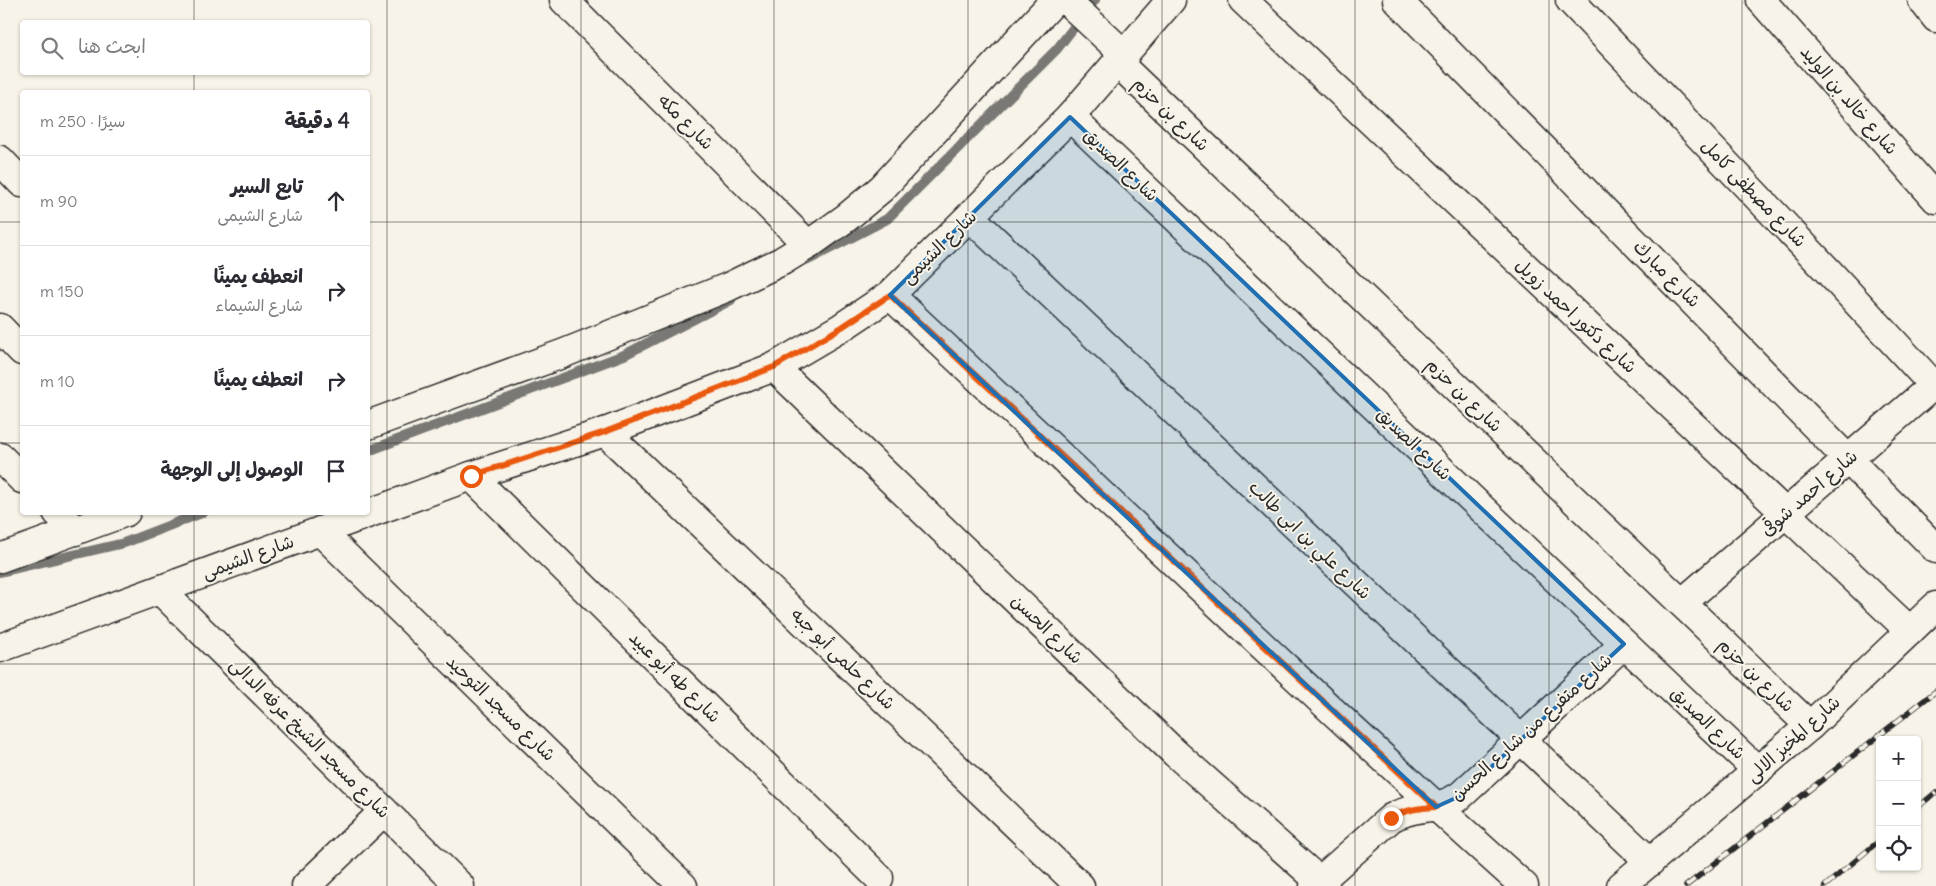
<!DOCTYPE html>
<html lang="ar">
<meta charset="utf-8">
<style>
:root{--surface:#fff;--page:#f2f2f3;--text:#2b2b33;--muted:#7c7c81;--line:#e1e1e2}
body{margin:0;font-family:Delius,"Playpen Sans Arabic",sans-serif;background:var(--page);color:var(--text);direction:rtl}
.controls{position:absolute;right:15px;bottom:15px;display:grid;overflow:hidden;border-radius:5px;box-shadow:0 1px 4px #0004}
.controls button{width:45px;height:45px;display:grid;place-items:center;padding:0;border:0;border-bottom:1px solid var(--line);background:var(--surface);color:var(--text);font:25px sans-serif}
.stop{position:absolute;width:15px;height:15px;margin:-11px;border:4px solid #ea580c;border-radius:50%;background:#fff}
.stop.end{background:#ea580c;border-color:#fff;box-shadow:0 1px 5px #0008}
.list{margin:0;padding:0;list-style:none}
h2{display:flex;justify-content:space-between;align-items:center;height:65px;margin:0;padding:0 20px;font-size:21px}
h2 small{font-size:16px;font-weight:400;color:var(--muted)}
.list li{display:grid;grid-template-columns:32px 1fr auto;gap:15px;align-items:center;box-sizing:border-box;height:90px;padding:0 20px;border-top:1px solid var(--line)}
.list b{display:block;font-size:19px;white-space:nowrap}
.list p{margin:0;font-size:16px;white-space:nowrap;color:var(--muted)}
.list em{font-size:16px;font-style:normal;color:var(--muted)}
.icon{flex:none;width:28px;height:28px;fill:none;stroke:currentColor;stroke-width:2;stroke-linecap:round;stroke-linejoin:round}
.map{position:relative;flex:none;width:1936px;height:886px;overflow:hidden;direction:ltr}
.search{position:absolute;background:var(--surface);box-shadow:0 1px 4px #0004;left:20px;top:20px;width:350px;height:55px;display:flex;align-items:center;gap:12px;box-sizing:border-box;padding:0 18px;border-radius:5px;color:var(--muted);font-size:19px}
.panel{position:absolute;background:var(--surface);box-shadow:0 1px 4px #0004;left:20px;top:90px;width:350px;height:425px;border-radius:5px;direction:rtl}
.map>svg:first-child{display:block}
.lines{fill:none;stroke-linecap:round;stroke-linejoin:round}
.stream{stroke:#7a7874;stroke-width:10}
.minor-casing{stroke:#2b2b2b;stroke-width:31}
.minor{stroke:#f7f3e8;stroke-width:28}
.rail-casing{stroke:#2b2b2b;stroke-width:5.5}
.rail{stroke:#f7f3e8;stroke-width:4;stroke-dasharray:11;stroke-linecap:butt}
.route{stroke:#ea580c;stroke-width:6}
.marked{fill:#1f6fb2;fill-opacity:0.2;stroke:#1f6fb2;stroke-width:4;stroke-linejoin:round}
.grid{fill:none;stroke:#2b2b2b;stroke-width:1;stroke-opacity:0.55}
.labels{text-anchor:middle;stroke-width:4;stroke-linejoin:round;paint-order:stroke}
.street-label{font-size:18px;fill:#2b2b2b;stroke:#f7f3e8}
</style>
<div class="map">
<svg width="1936" height="886" viewBox="0 0 1936 886">
<rect width="100%" height="100%" fill="#f7f3e8"/>
<filter id="ink" filterUnits="userSpaceOnUse"><feTurbulence type="fractalNoise" baseFrequency=".02" numOctaves="2"/><feDisplacementMap in="SourceGraphic" scale="10" xChannelSelector="R" yChannelSelector="G"/><feConvolveMatrix kernelMatrix="1 2 1 2 8 2 1 2 1" color-interpolation-filters="sRGB"/></filter>
<g filter="url(#ink)">
<g class="lines">
<g class="stream">
<polyline points="808,260 887,219 1057,49 1095,0"/>
<polyline points="368,451 624,355 731,300"/>
<polyline points="0,572 124,543 204,512"/>
</g>
<g class="minor-casing">
<g id="minor">
<polyline points="564,0 808,245"/>
<polyline points="1066,0 1125,55"/>
<polyline points="1243,0 1910,631"/>
<polyline points="1397,0 1936,549"/>
<polyline points="1570,0 1828,271 1936,388"/>
<polyline points="1761,0 1936,199"/>
<polyline points="1922,0 1936,18"/>
<polyline points="1118,63 1810,726"/>
<polyline points="1070,117 1758,771"/>
<polyline points="0,160 22,183"/>
<polyline points="970,217 1650,862"/>
<path d="M890 295C1101 493 1309 693 1524 886"/>
<polyline points="0,328 22,351"/>
<polyline points="774,367 1175,753 1325,886"/>
<polyline points="368,425 562,354 728,287 782,261 808,245 846,218 882,188 1055,0"/>
<polyline points="605,432 1080,886"/>
<polyline points="0,457 22,479"/>
<polyline points="471,476 879,878"/>
<polyline points="57,512 75,531"/>
<polyline points="320,531 683,886"/>
<polyline points="0,558 126,512"/>
<polyline points="160,590 460,886"/>
<polyline points="1682,603 1936,383"/>
<polyline points="0,648 471,476 605,432 774,367 842,327 890,295 1070,117 1171,0"/>
<polyline points="306,886 384,811"/>
<path d="M1314 886 1391 818C1415 804 1436 812 1460 796L1624 644"/>
<polyline points="1621,886 1810,726 1936,606"/>
</g>
</g>
<use href="#minor" class="minor"/>
<g class="rail-casing">
<g id="rail">
<polyline points="1917,808 1936,792"/>
<polyline points="1686,886 1936,691"/>
<polyline points="1825,886 1880,840"/>
</g>
</g>
<use href="#rail" class="rail"/>
</g>
</g>
<g class="lines" filter="url(#ink)">
<path class="route" d="M471 476 605 432 774 367 842 327 890 295 1436 807C1420 808 1406 809 1391 818"/>
</g>
<path class="marked" d="M1070 117 1624 644 1460 796 1436 807 890 295Z"/>
<path class="grid" d="M194 0V22M387 0V886M581 0V886M774 0V886M968 0V886M1162 0V886M1355 0V886M1549 0V886M1742 0V886M194 72V92M0 222H22M368 222H1936M0 443H22M368 443H1936M194 512V886M0 664H1936"/>
<g class="labels">
<g class="street-label">
<text transform="translate(1849 100) rotate(49)" y="6">شارع خالد بن الوليد</text>
<text transform="translate(1171 114) rotate(44)" y="6">شارع بن حزم</text>
<text transform="translate(686 122) rotate(45)" y="6">شارع مكه</text>
<text transform="translate(1121 165) rotate(44)" y="6">شارع الصديق</text>
<text transform="translate(1754 193) rotate(46)" y="6">شارع مصطفى كامل</text>
<text transform="translate(939 247) rotate(-44)" y="6">شارع الشيمى</text>
<text transform="translate(1667 274) rotate(45)" y="6">شارع مبارك</text>
<text transform="translate(1576 316) rotate(43)" y="6">شارع دكتور احمد زويل</text>
<text transform="translate(1464 395) rotate(44)" y="6">شارع بن حزم</text>
<text transform="translate(1414 444) rotate(44)" y="6">شارع الصديق</text>
<text transform="translate(1809 493) rotate(-41)" y="6">شارع احمد شوقى</text>
<text transform="translate(1310 540) rotate(44)" y="6">شارع علي بن ابى طالب</text>
<text transform="translate(248 557) rotate(-20)" y="6">شارع الشيمى</text>
<text transform="translate(1047 629) rotate(44)" y="6">شارع الحسن</text>
<text transform="translate(843 659) rotate(44)" y="6">شارع حلمى أبو جبه</text>
<text transform="translate(1756 675) rotate(44)" y="6">شارع بن حزم</text>
<text transform="translate(675 677) rotate(45)" y="6">شارع طه أبو عبيد</text>
<text transform="translate(501 708) rotate(44)" y="6">شارع مسجد التوحيد</text>
<text transform="translate(1708 723) rotate(44)" y="6">شارع الصديق</text>
<text transform="translate(1531 727) rotate(-42)" y="6">شارع متفرع من شارع الحسن</text>
<text transform="translate(310 738) rotate(45)" y="6">شارع مسجد الشيخ عرفه الدالى</text>
<text transform="translate(1793 739) rotate(-42)" y="6">شارع المخبز الالى</text>
</g>
</g>
</svg>
<div class="controls">
<button>+</button>
<button>−</button>
<button><svg class="icon" aria-label="locate" viewBox="0 0 24 24"><circle cx="12" cy="12" r="6"/><path d="M12 2v4M12 18v4M2 12h4M18 12h4"/></svg></button>
</div>
<div class="stop" style="left:471px;top:476px"></div>
<div class="stop end" style="left:1391px;top:818px"></div>
<div class="search"><svg class="icon" aria-label="search" viewBox="0 0 24 24"><circle cx="10" cy="10" r="6"/><path d="M15 15l6 6"/></svg>ابحث هنا</div>
<section class="panel">
<h2>4 دقيقة<small>سيرًا · 250 m</small></h2>
<ul class="list">
<li><svg class="icon" aria-label="ahead" viewBox="0 0 24 24"><path d="M12 20V5M6 11l6-6 6 6"/></svg><div><b>تابع السير</b><p>شارع الشيمى</p></div><em>90 m</em></li>
<li><svg class="icon" aria-label="right" viewBox="0 0 24 24"><path d="M7 20v-9h11M14 6l5 5-5 5"/></svg><div><b>انعطف يمينًا</b><p>شارع الشيماء</p></div><em>150 m</em></li>
<li><svg class="icon" aria-label="right" viewBox="0 0 24 24"><path d="M7 20v-9h11M14 6l5 5-5 5"/></svg><div><b>انعطف يمينًا</b></div><em>10 m</em></li>
<li><svg class="icon" aria-label="arrive" viewBox="0 0 24 24"><path d="M6 21V4h12l-3 4 3 4H6"/></svg><div><b>الوصول إلى الوجهة</b></div></li>
</ul>
</section>
</div>
